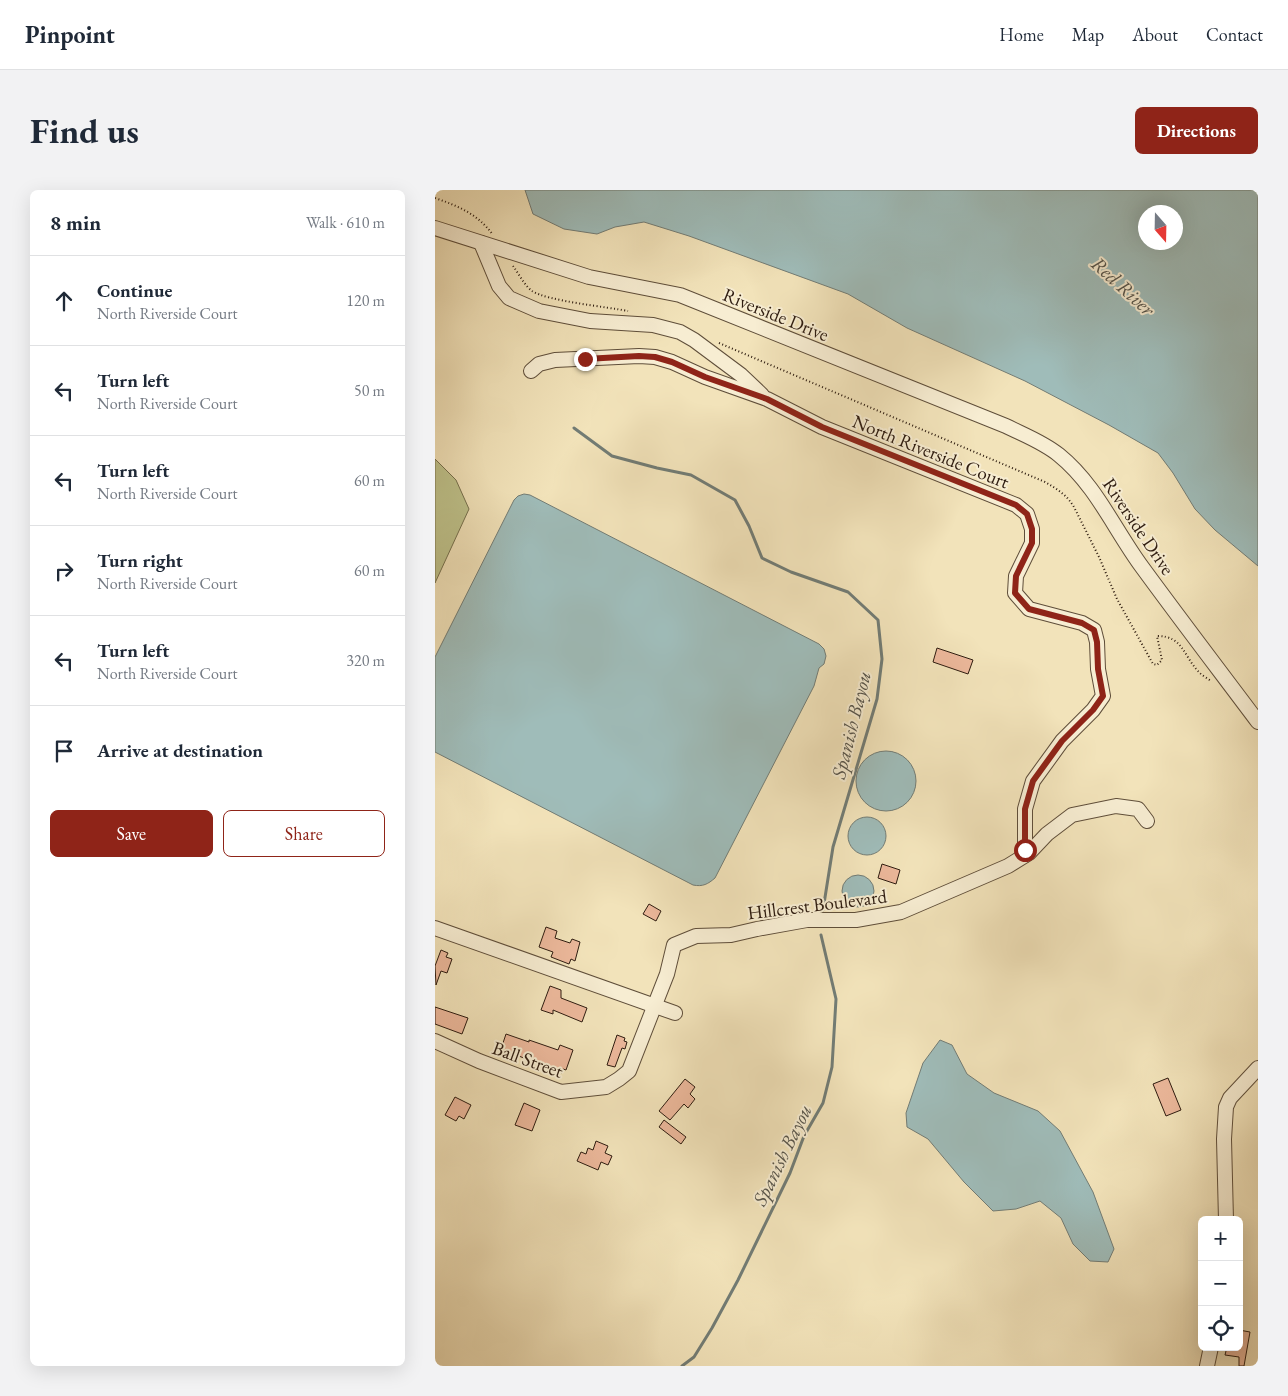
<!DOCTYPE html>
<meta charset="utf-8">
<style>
:root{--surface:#fff;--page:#f2f2f3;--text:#1f2937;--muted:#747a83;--line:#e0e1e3;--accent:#8f2418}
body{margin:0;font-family:"EB Garamond",serif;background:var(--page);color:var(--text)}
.controls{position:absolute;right:15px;bottom:15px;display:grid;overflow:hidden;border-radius:8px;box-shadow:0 5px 20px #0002}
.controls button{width:45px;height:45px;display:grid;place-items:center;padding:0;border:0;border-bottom:1px solid var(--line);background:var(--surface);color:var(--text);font:25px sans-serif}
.compass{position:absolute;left:703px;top:15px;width:45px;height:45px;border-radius:50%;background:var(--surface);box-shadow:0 5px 20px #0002;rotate:160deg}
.stop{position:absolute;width:15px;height:15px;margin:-11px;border:4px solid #8f2418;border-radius:50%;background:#fff}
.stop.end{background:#8f2418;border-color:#fff;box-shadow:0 1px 5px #0008}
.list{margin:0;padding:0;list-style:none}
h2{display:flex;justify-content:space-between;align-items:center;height:65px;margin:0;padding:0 20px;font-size:21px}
h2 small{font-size:16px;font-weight:400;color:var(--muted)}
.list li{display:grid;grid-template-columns:32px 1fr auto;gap:15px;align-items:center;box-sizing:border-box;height:90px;padding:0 20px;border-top:1px solid var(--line)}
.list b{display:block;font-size:19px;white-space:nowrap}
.list p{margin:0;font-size:16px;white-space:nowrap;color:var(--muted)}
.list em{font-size:16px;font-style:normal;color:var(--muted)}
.actions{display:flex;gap:10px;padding:15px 20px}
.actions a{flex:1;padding:11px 0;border:1px solid var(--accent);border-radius:8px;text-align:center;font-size:18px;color:var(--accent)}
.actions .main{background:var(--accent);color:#fff}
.icon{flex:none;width:28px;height:28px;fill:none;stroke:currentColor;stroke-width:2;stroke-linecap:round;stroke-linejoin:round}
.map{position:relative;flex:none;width:823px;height:1176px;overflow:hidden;border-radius:8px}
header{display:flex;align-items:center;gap:30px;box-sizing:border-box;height:70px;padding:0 25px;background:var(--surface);border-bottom:1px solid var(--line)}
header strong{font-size:24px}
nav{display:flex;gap:28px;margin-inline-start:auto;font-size:18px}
.intro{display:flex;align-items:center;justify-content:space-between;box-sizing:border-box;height:120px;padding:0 30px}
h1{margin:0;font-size:35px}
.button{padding:12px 22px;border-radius:8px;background:var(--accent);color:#fff;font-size:18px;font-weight:700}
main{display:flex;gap:30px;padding:0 30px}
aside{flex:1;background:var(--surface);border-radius:8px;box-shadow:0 5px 20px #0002}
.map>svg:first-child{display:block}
.green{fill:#bfc38c;stroke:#76704e}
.water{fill:#9fbcb9;stroke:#727c75;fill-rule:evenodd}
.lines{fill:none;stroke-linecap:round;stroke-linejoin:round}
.stream{stroke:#727c75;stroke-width:3}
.building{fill:#ecb89b;stroke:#2e1c10}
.minor-casing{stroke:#5f4e3a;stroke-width:16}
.path{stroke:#2e1c10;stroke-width:2;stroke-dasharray:1 2.5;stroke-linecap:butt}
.minor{stroke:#f7edd2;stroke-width:14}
.route{stroke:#8f2418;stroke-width:6}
.labels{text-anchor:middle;stroke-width:4;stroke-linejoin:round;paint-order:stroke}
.street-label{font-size:19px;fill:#2e1c10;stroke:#f7edd2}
.water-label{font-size:20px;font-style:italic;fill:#56544b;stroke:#f7edd2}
</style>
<header>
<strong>Pinpoint</strong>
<nav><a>Home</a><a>Map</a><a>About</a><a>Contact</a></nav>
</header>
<div class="intro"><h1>Find us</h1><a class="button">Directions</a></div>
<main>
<aside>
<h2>8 min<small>Walk · 610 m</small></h2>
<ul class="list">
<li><svg class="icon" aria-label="ahead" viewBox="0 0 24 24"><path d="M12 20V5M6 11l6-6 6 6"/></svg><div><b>Continue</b><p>North Riverside Court</p></div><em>120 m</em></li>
<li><svg class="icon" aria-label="left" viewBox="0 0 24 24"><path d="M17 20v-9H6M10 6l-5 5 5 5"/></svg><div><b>Turn left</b><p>North Riverside Court</p></div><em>50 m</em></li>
<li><svg class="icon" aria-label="left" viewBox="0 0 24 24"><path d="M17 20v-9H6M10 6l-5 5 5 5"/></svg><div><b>Turn left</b><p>North Riverside Court</p></div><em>60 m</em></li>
<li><svg class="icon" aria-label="right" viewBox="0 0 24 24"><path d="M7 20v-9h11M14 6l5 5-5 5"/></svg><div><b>Turn right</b><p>North Riverside Court</p></div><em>60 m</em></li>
<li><svg class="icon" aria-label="left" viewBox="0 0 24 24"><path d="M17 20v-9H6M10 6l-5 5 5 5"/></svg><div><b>Turn left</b><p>North Riverside Court</p></div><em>320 m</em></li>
<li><svg class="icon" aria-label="arrive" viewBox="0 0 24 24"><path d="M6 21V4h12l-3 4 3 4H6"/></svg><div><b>Arrive at destination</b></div></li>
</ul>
<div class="actions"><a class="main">Save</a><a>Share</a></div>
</aside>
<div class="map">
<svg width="823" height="1176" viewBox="0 0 823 1176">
<rect width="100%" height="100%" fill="#f2e3ba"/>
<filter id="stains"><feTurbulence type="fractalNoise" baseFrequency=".004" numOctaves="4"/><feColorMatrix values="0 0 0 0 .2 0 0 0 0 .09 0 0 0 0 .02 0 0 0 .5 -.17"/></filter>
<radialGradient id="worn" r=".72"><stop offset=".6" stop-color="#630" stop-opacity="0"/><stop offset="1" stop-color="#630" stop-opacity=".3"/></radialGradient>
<polygon class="green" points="0,269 21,290 34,319 0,393"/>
<g class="water">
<path d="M90 0H823V376L780 340 760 319 738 283 723 263 674 235 590 191 472 138 413 104 254 46 209 32 180 37 162 44 129 39 98 24ZM741 22V52H711V22Z"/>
<path d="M89 304 95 305 384 454 389 459 391 466 389 474 384 478 379 496 280 688C273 694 268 697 258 695L0 562V467L79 310 83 306Z"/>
<circle cx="451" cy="591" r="30"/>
<circle cx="432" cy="646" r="19"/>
<circle cx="423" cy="701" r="16"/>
<polygon points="505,850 517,855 532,884 559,903 603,921 625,941 658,1002 679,1059 673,1072 655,1071 638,1054 626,1028 605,1011 581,1019 558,1021 529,992 493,949 472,937 471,923 488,873"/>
</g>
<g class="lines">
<g class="stream">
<polyline points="139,238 177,266 222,278 256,285 300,310 314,336 327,368 356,382 413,402 443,430 447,469 442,509 398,657 388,720"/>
<polyline points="247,1176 259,1167 277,1138 303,1090 355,983 369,946 388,913 397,877 401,809 386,745"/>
</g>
</g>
<g class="building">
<polygon points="502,458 538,470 533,484 498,472"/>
<polygon points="447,674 465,680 461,694 443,688"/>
<polygon points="214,714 226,721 221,731 208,724"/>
<polygon points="111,737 122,741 120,748 135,753 137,749 145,752 140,771 136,769 134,774 116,767 118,762 104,757"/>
<polygon points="6,760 13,763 11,767 17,769 12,783 6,781 1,795 0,776"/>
<polygon points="115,796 126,800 126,808 152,818 147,832 118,820 118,824 106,820"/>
<polygon points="0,817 33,828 27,844 0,834"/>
<polygon points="71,844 94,852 94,850 123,860 125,855 138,860 131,880 128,879 127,883 66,859"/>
<polygon points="182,845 190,848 189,851 192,852 190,859 187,858 180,877 172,875"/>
<polygon points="733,888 746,920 731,926 718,894"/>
<polygon points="250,889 260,897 255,904 260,909 253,918 249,914 235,930 224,921"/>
<polygon points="20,907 36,915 29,929 24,926 21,931 10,925"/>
<polygon points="89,913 105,920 97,941 80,935"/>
<polygon points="229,930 251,947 246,954 224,937"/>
<polygon points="161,951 173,956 170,963 177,966 173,975 166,972 163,980 142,971 146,962 151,964 153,958 158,960"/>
<polygon points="804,1140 815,1142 809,1176 804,1176 804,1167 790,1165 792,1157 804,1157"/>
</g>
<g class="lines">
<g class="minor-casing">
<g id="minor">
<path d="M0 38 154 87 245 105 265 113 571 236C589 245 608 252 624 265 661 295 679 339 707 377 745 429 784 480 823 532"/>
<polyline points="46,53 64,96 74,108 104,121 155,131 218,135 245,142 259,150 306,185 327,205"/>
<polyline points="96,181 104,174 120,170 204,166 220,167 237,172 270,187 332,209 387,237 581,315 592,324 597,339 597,353 581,386 580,403 594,419 647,433 659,440 662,452 663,479 668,506 658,520 627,551 598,591 590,619 590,665"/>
<polyline points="0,738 240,823"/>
<polyline points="0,851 44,871 126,902 171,897 184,889 194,881 232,784 239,755 261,746 296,745 322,739 372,730 421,730 466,722 573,676 594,663 612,644 637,625 681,616 703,619 712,631"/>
<polyline points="791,1030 789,949 791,917 795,908 823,878"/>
<polyline points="772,1176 776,1157"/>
</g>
</g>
<g class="path">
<path d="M0 8C23 16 43 24 58 45"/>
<path d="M78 76C84 84 89 95 97 101 112 111 173 117 193 121"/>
<path d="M284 153 610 292C622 299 632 305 639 317L664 367 682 409 718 474 722 475 727 470 722 446C748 446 748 465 763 481 766 485 772 488 776 491"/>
</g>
<use href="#minor" class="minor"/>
</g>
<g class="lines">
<polyline class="route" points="150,169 204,166 220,167 237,172 270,187 332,209 387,237 581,315 592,324 597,339 597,353 581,386 580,403 594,419 647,433 659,440 662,452 663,479 668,506 658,520 627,551 598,591 590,619 590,660"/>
</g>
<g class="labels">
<g class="street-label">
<text transform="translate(341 124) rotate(22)" y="7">Riverside Drive</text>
<text transform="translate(496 261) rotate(22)" y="7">North Riverside Court</text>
<text transform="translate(704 336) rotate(56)" y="7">Riverside Drive</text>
<text transform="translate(382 714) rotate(-7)" y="7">Hillcrest Boulevard</text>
<text transform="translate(93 869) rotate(20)" y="7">Ball Street</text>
</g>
<g class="water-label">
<text transform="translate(688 96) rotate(42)" y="7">Red River</text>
<text transform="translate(416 535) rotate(-76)" y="7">Spanish Bayou</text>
<text transform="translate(347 965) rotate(-64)" y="7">Spanish Bayou</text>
</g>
</g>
<rect width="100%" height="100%" filter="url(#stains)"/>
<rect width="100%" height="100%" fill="url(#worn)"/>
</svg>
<div class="controls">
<button>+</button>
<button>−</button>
<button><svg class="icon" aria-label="locate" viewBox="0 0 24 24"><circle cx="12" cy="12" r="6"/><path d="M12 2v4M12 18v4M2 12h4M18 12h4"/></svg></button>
</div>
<svg class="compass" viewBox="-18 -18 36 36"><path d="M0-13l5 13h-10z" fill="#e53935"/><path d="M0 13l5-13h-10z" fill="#747a83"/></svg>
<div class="stop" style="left:590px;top:660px"></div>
<div class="stop end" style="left:150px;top:169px"></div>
</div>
</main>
